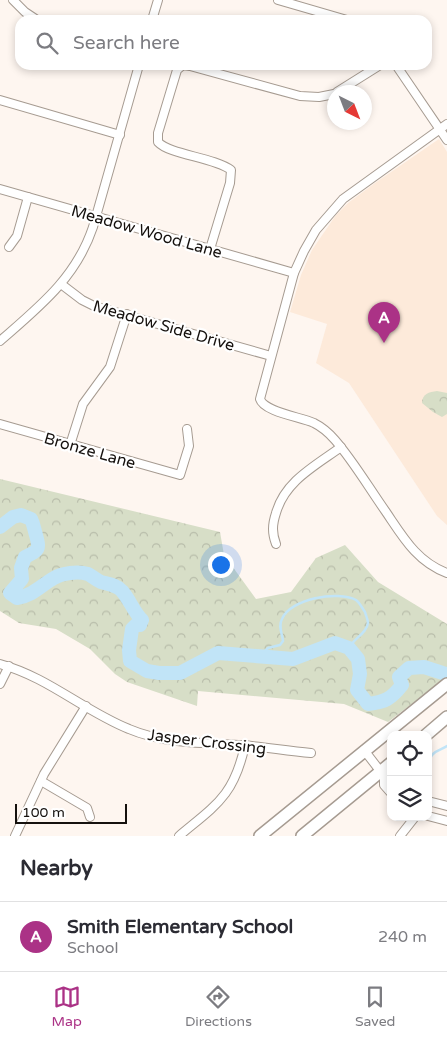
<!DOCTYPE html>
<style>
:root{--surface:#fff;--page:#f7f7f7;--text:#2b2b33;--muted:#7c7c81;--line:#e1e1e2;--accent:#ab3286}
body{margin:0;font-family:"Varela Round",sans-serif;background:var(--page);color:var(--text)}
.controls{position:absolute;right:15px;bottom:15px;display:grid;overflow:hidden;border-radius:10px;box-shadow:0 2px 8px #0003}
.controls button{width:45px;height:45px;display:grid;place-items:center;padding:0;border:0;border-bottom:1px solid var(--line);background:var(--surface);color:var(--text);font:25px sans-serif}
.compass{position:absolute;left:327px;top:85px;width:45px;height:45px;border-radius:50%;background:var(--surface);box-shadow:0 2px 8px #0003;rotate:138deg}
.scale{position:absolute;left:15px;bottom:12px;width:112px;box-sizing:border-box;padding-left:5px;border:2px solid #15110e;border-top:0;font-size:14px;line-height:18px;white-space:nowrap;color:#15110e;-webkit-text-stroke:4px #fff;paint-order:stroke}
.you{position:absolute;left:220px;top:564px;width:18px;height:18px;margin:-12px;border:4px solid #fff;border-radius:50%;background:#1a73e8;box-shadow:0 0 0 8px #1a73e833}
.badge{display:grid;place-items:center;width:32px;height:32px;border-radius:50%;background:var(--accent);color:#fff;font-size:16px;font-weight:700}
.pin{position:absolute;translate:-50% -41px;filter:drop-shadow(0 1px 2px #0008)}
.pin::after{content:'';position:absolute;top:26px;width:18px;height:15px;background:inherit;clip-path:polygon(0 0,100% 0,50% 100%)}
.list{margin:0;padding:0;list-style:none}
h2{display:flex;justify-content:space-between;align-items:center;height:65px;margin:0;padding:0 20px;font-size:21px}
h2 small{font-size:16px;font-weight:400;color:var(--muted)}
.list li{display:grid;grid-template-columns:32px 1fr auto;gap:15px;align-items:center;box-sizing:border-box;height:70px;padding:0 20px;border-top:1px solid var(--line)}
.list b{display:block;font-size:19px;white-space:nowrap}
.list p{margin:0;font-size:16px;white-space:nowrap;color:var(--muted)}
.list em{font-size:16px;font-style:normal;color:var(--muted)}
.icon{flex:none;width:28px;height:28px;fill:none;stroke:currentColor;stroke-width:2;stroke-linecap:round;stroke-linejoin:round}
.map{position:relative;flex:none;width:447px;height:836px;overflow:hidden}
.search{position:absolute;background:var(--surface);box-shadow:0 2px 8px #0003;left:15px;right:15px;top:15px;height:55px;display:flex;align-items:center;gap:12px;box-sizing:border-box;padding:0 18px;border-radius:15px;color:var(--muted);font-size:19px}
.sheet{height:135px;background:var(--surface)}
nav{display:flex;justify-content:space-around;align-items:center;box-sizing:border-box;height:70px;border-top:1px solid var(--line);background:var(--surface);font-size:14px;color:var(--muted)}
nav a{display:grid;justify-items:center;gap:2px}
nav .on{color:var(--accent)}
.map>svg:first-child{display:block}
.built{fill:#fdeada}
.forest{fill:url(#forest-crowns)}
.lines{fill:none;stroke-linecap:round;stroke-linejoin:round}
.stream{stroke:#c1e4f7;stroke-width:2.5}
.river{stroke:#c1e4f7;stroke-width:14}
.minor-casing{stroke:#a69b91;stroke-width:10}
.secondary-casing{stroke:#a69b91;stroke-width:14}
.minor{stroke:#fff;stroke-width:8}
.secondary{stroke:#fff;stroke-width:11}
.labels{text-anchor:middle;stroke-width:4.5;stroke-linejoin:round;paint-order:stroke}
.street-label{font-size:16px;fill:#15110e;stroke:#fff}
</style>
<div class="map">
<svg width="447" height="836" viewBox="0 0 447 836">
<defs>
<pattern id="forest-crowns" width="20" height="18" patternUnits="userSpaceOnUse" patternTransform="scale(1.25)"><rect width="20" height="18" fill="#d7dec7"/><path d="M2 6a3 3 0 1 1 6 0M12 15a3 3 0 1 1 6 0" fill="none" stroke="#b8bdaa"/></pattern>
</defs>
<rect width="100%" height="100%" fill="#fef6f0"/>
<polygon class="built" points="439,139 447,152 447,525 437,516 349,383 316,363 327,324 290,312 301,275 312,250 336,215 348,203 375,183"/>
<g class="forest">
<path d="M437 391 447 393V414L442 417 433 412 422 403C422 394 429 392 437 391Z"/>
<polygon points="0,479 220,532 224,555 256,599 291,592 316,558 345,545 378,582 447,624 447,677 388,722 344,704 198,691 197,706 127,682 115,674 90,649 56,629 19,623 0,611"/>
</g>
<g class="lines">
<g class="stream">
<path d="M259 657 268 648 280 645 283 641C282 633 278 626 282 619 290 599 338 590 356 600 360 603 362 608 365 612 366 616 368 620 368 623 367 633 353 639 349 648"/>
<path d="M430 790C429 782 426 760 433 754 437 750 443 749 447 746"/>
</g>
<path class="river" d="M0 527 13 517 21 515 31 519C34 525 34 529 36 535 40 550 39 550 25 557L21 568 22 579 10 593 17 598C34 595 40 586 54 578 62 573 78 571 88 574 92 576 96 580 101 582 108 584 117 585 122 591 130 600 133 611 142 620L140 625H136L132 629 129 650 130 661 147 671 159 673H180L218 653 293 659 335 643 349 648 358 659 360 674 357 690 368 704C385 702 391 699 402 685L399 677 409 668 424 667 446 674"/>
<g class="minor-casing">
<g id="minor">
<polyline points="13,0 25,12 37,20"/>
<polyline points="278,0 347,20"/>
<polyline points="152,20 158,0"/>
<polyline points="396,65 447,140"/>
<polyline points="337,92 380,65"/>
<polyline points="0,100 120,135"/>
<path d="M447 124 343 199 316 230 304 251 294 273 260 399C264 412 301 417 314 423 322 427 329 433 335 440 354 462 369 488 386 512 403 537 417 562 447 573"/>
<polyline points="0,189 294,273"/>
<polyline points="9,247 17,236 28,197"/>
<path d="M210 249 230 183 231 170C213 157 170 155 158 142V133L177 70 183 65 190 66 300 96 319 97 334 94"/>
<polyline points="61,284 82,300 94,306 271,356"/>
<path d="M0 341C39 307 76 278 93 227L139 65"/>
<polyline points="0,424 180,475 189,446 187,429"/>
<polyline points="70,445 83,404 110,367 127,314"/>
<path d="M276 544C272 533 272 525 276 513 285 481 315 466 341 447"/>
<path d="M0 664C48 677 84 711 129 729 164 744 205 743 242 745 265 747 288 751 311 753"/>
<polyline points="0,684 9,666"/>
<polyline points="364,750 384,776 384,785 391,793"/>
<polyline points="41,781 87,808 90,817"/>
<polyline points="428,801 447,806"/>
<polyline points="428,816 447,821"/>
<polyline points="15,836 44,774 86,706"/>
<path d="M179 836C216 805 234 796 245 745"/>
<polyline points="400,836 415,817"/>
</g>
</g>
<g class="secondary-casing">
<g id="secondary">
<polyline points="426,735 447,717"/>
<polyline points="260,836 447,684"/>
<polyline points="302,836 391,763"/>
</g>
</g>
<use href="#minor" class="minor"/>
<use href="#secondary" class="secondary"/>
</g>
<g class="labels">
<g class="street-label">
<text transform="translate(147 231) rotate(16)" y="6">Meadow Wood Lane</text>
<text transform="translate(164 325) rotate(16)" y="6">Meadow Side Drive</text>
<text transform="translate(90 450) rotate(16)" y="6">Bronze Lane</text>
<text transform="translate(207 741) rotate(7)" y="6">Jasper Crossing</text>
</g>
</g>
</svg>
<div class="controls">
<button><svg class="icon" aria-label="locate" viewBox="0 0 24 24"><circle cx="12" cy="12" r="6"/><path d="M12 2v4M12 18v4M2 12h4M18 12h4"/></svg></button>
<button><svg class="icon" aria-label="layers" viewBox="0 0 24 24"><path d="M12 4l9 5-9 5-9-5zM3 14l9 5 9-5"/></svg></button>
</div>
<svg class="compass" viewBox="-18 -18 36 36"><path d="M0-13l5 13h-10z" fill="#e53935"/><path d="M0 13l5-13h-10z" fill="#7c7c81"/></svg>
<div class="scale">100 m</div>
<div class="you"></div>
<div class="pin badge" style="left:384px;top:343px">A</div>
<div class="search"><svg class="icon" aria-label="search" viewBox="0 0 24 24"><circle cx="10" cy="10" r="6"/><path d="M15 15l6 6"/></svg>Search here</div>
</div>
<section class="sheet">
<h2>Nearby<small></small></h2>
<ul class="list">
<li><span class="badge">A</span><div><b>Smith Elementary School</b><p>School</p></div><em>240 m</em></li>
</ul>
</section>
<nav>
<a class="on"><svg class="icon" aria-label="map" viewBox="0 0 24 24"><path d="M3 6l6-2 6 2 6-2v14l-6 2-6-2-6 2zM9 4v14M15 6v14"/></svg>Map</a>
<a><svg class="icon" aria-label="directions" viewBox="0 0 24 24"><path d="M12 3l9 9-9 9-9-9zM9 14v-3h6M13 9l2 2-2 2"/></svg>Directions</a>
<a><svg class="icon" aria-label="saved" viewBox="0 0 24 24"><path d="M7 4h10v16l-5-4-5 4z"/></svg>Saved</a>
</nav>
